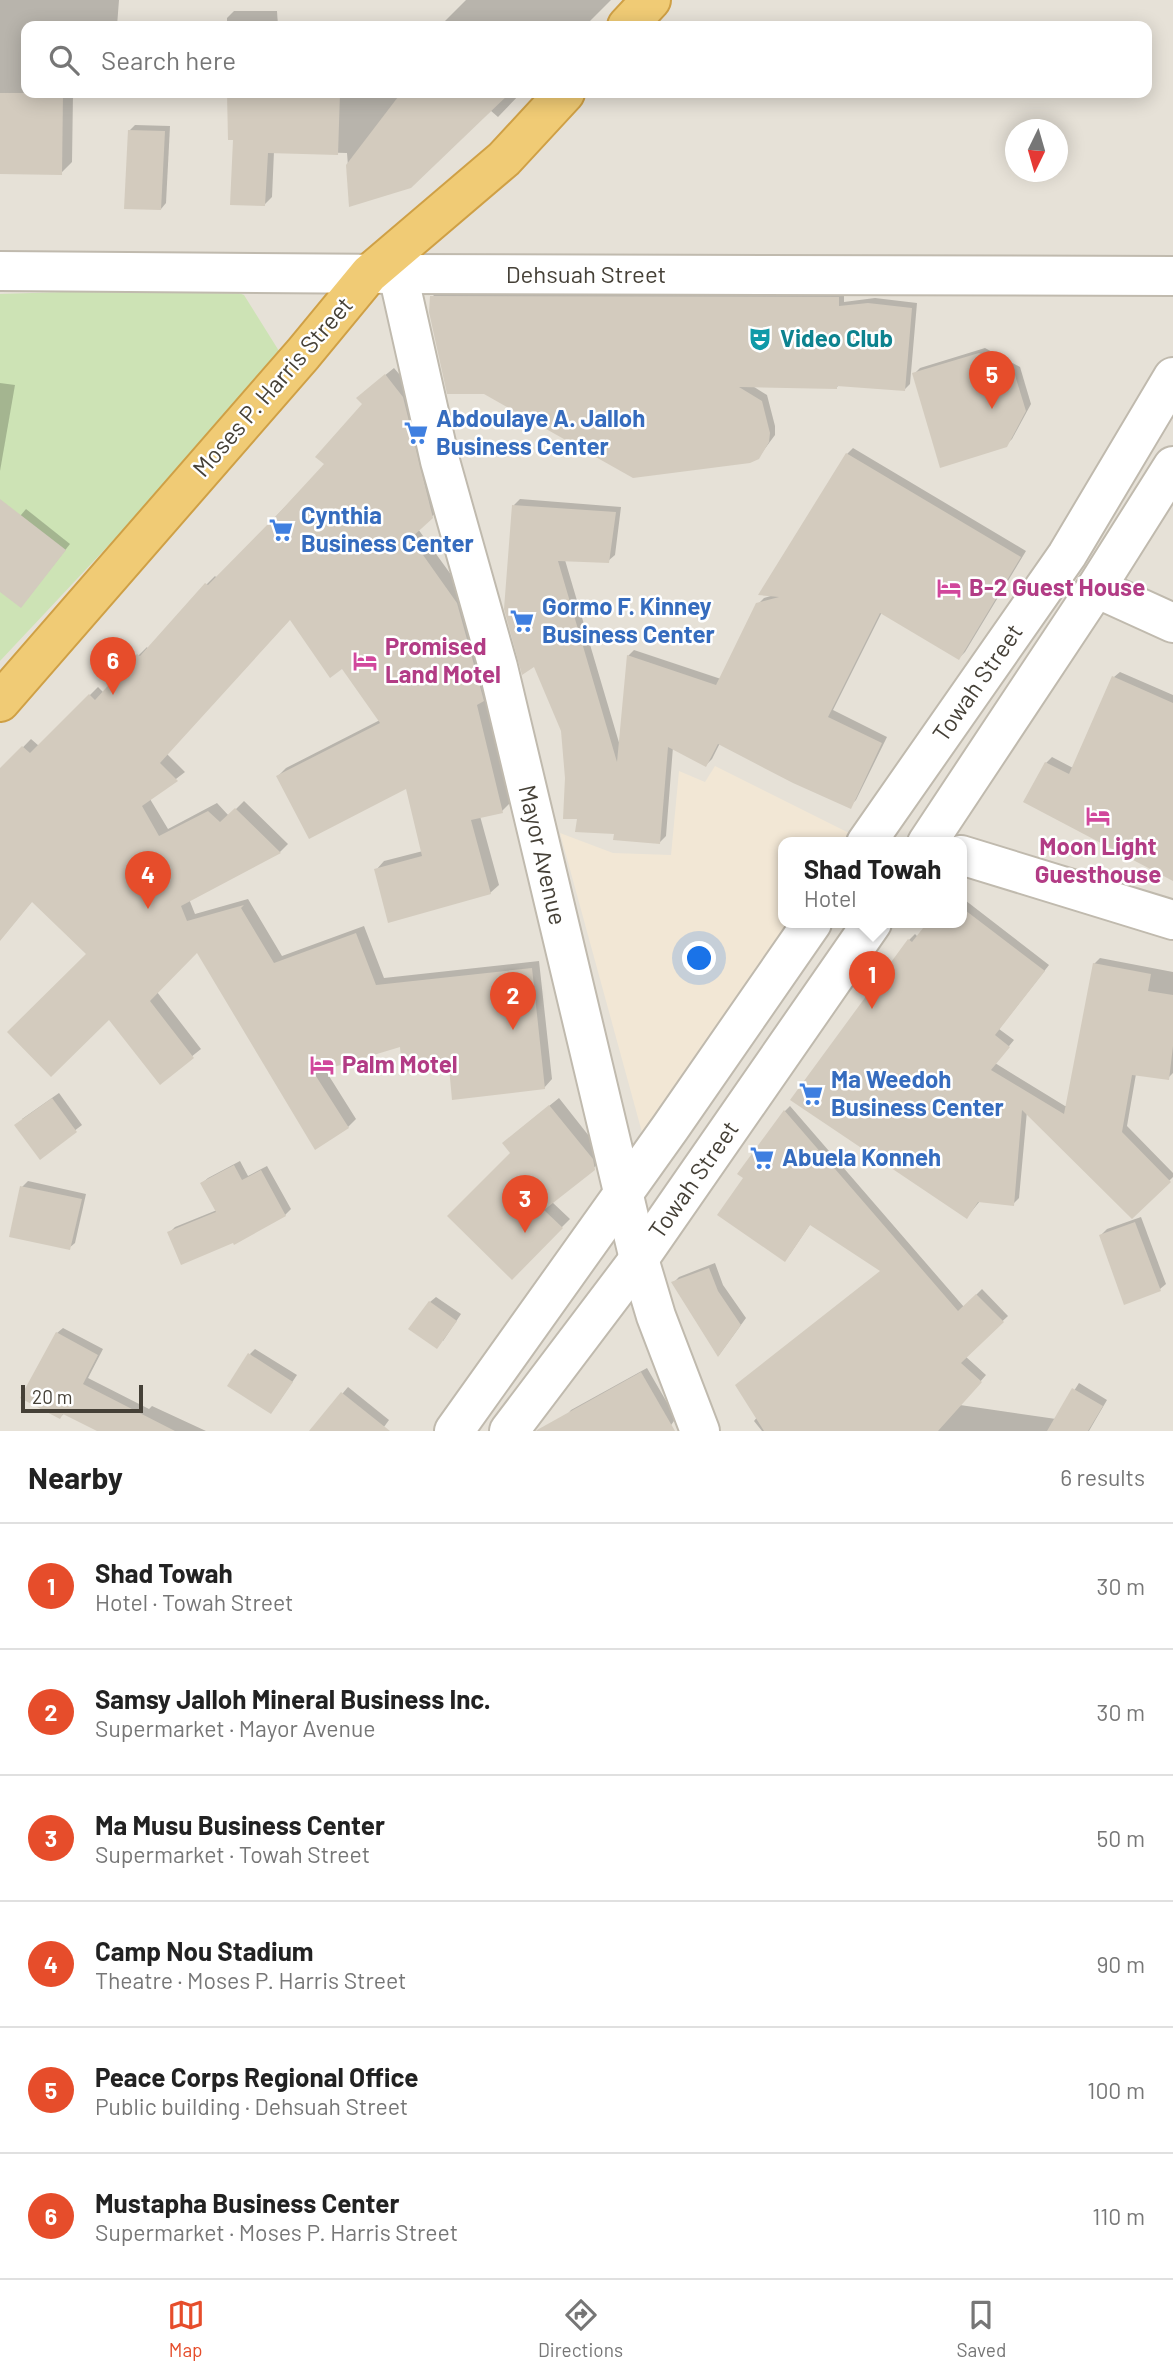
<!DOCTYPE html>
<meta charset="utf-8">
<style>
:root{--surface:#fff;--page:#f6f6f6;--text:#222;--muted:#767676;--line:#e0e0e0;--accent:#e64d2b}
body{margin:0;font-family:Barlow,sans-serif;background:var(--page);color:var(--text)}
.compass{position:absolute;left:1005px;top:119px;width:63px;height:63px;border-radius:50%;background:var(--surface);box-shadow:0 4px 18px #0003;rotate:185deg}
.scale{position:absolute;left:21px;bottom:18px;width:122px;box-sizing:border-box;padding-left:7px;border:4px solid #454037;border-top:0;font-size:19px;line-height:24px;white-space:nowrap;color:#454037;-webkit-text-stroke:5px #fff;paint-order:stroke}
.you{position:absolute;left:700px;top:959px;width:24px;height:24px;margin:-18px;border:5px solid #fff;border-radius:50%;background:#1a73e8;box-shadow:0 0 0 10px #1a73e833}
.badge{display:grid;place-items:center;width:46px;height:46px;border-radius:50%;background:var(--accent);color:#fff;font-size:23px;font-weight:700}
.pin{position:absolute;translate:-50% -58px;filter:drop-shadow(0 2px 4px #0008)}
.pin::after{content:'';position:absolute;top:37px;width:24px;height:21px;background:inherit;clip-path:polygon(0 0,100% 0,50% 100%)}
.popup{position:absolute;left:778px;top:837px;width:189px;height:91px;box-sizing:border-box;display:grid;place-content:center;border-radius:14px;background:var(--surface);filter:drop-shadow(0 2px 5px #0005);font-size:23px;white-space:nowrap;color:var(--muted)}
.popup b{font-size:26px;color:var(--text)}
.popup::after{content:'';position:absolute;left:50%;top:100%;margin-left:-14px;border:14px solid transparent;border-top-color:var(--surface)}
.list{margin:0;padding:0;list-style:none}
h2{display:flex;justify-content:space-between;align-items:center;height:91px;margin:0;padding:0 28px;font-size:30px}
h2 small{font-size:23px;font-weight:400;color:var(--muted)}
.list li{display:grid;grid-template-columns:46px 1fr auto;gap:21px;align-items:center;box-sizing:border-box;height:126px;padding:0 28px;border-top:2px solid var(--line)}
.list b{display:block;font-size:26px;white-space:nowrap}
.list p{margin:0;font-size:23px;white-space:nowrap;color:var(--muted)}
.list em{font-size:23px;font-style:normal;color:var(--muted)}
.icon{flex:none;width:38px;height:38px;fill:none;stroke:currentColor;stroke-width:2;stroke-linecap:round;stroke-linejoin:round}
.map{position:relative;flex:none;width:1173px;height:1431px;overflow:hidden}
.search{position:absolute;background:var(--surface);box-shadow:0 4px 18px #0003;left:21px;right:21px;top:21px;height:77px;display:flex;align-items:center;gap:18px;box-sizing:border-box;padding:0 24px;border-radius:14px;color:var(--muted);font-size:26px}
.sheet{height:847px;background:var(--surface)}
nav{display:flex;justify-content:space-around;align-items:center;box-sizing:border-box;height:98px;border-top:2px solid var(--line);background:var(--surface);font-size:19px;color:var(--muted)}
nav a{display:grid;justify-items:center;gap:4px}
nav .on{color:var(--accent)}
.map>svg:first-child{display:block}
.residential{fill:#e6e1d7;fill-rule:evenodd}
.commercial{fill:#f2e7d5}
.green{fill:#cde3b5}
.shadow{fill:#0003}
.building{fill:#d3cbbe}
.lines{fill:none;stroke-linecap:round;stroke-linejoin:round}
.minor-casing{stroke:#c0baae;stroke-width:42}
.highway-casing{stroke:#cfa046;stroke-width:42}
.minor{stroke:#fff;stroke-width:38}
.highway{stroke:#f0cb75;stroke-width:38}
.labels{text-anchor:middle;stroke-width:5;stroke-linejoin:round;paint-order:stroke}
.street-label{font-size:24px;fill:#454037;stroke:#fff}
.culture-label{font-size:24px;font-weight:bold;fill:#0d838f;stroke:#fff;text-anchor:start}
.shop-label{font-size:24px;font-weight:bold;fill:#366cbe;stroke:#fff;text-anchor:start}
.hotel-label{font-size:24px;font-weight:bold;fill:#b23c85;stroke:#fff;text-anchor:start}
</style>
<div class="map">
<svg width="1173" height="1431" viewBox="0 0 1173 1431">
<rect width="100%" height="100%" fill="#f2f0e8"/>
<path class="residential" d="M0 0H1173V1431H0ZM26 26H1147V93H26ZM1016 130H1058V172H1016ZM783 843H961V923H783Z"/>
<polygon class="commercial" points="715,766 859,838 855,843 783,843 783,923 797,923 643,1136 560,833 613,853 671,855 679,771 705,782"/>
<polygon class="green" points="223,287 244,295 279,351 122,531 0,661 0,294"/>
<g class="shadow">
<polygon points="0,0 119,0 117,26 26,26 26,93 73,93 72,162 61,173 0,172"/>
<polygon points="466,0 611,0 585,26 440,26"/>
<polygon points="234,11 277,11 278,26 227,26 227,18"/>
<polygon points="229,93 521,93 498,117 490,110 351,204 347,153 274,151 272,197 265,204 235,138 229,138"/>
<polygon points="135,125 170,126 166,203 161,209 129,131"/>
<polygon points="438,291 844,292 844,302 875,298 917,303 910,384 904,390 840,384 836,388 751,385 767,395 775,426 775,435 758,458 432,297"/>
<polygon points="985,348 1020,367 1031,404 1012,439 1006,445 914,374 920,368"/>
<polygon points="394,368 411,388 441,508 418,529 465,594 491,691 485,697 510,803 502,811 480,816 499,885 490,893 376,870 384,861 423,851 407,786 278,776 286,768 380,720 343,667 291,618 167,754 185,772 150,799 168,829 217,803 229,816 244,801 288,844 280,852 189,899 195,914 248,899 282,956 364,926 384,978 539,961 552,1079 544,1088 451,1065 401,1045 324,1068 356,1119 348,1127 197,950 157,992 201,1049 160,1082 88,954 33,900 0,940 0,771 31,739 39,746 98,687 104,693 139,655 147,647 148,649 207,584 215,576 217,578 326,464 364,404 367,390"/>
<polygon points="0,383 15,385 0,471"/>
<polygon points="853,448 1026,551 965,652 959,658 882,612 833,710 887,737 856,800 850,806 720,743 712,759 706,765 673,747 666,836 660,842 616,832 578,817 567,778 563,731 514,505 520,499 621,507 615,555 608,561 565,560 620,746 628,656 634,650 721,679 758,604 764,598 774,595 761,593 847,454"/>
<polygon points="26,509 70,544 26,600 0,590 0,540"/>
<polygon points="1120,672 1173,695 1173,879 1046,763 1052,757 1073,768 1114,677"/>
<polygon points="961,897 1049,965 999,1029 1014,1040 995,1063 1065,1106 1067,1106 1094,964 1100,958 1173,972 1173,1073 1168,1078 1136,1074 1127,1126 1173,1173 1173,1177 1140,1209 1027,1111 1019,1198 1013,1204 980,1201 967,1217 909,940 915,934 918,937 961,923"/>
<polygon points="59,1093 82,1125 40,1157 22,1119"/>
<polygon points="559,1098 600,1150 603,1160 552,1202 570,1219 512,1277 513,1135"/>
<polygon points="790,1106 964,1307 982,1289 1008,1316 965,1356 986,1375 960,1405 1056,1419 1079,1383 1107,1400 1089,1431 857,1431 864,1404 827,1431 762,1431 754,1421 882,1270 811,1223 790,1254 785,1111"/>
<polygon points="240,1161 248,1176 267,1166 291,1209 285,1215 169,1233 175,1227 217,1210 202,1183 208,1178"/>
<polygon points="28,1181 86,1194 75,1243 69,1248 22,1187"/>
<polygon points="1141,1217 1166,1284 1160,1289 1101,1235 1107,1229"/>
<polygon points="715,1263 723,1285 746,1318 719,1355 674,1282 679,1277"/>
<polygon points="436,1297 461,1314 443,1341 430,1302"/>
<polygon points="63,1328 103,1349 88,1378 149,1409 152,1406 206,1431 101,1431 65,1413 60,1417 57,1333"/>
<polygon points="255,1349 297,1375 276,1406 250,1354"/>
<polygon points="647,1368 676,1418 667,1431 557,1431 570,1422 566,1416 571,1410"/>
<polygon points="348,1387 389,1420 381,1431 326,1431 317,1424"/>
</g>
<g class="building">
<polygon points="0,93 63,93 62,175 0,174"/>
<polygon points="227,93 340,93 338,155 268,153 265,206 230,205 233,140 228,140"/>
<polygon points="401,93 510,93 411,188 349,207 346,165"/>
<polygon points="128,130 165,131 161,210 124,209"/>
<polygon points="430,296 839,297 839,306 868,303 912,308 905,391 837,386 837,389 739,387 762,401 770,433 769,442 759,459 750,463 633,478 484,394 447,394 429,312"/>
<polygon points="979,353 1014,372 1026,411 1007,447 940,468 912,373"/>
<polygon points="385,374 403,397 433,518 411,538 457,603 484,701 477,705 503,813 471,820 491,894 388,923 374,869 422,856 406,789 309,839 276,776 380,723 342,669 330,678 290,620 160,763 178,781 142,806 159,836 208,811 220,822 235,808 281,853 181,906 187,921 244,905 241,908 274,963 356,933 376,985 532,968 545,1089 452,1100 449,1067 402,1072 400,1047 314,1073 349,1128 315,1150 197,953 150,1001 194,1058 160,1085 109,1020 51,1077 7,1032 86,954 32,902 0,941 0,768 22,746 30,753 89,694 95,700 137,654 140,656 205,583 208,585 277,515 324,464 315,457 362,404 356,398"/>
<polygon points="846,453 1021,557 959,660 880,613 828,717 882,743 851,809 793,783 718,744 706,767 668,747 660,844 613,840 614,834 575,832 577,819 563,819 565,778 561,731 534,667 522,675 504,609 512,505 616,512 609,563 558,561 617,762 627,655 716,685 756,603 779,597 758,595"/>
<polygon points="0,499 66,550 21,608 0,592"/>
<polygon points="1112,676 1173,703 1173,881 1023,802 1045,762 1069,774"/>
<polygon points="961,907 1045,971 995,1035 1010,1047 991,1070 1064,1114 1093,963 1151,974 1148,991 1173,995 1173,1046 1169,1080 1132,1075 1122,1132 1171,1182 1132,1219 1022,1110 1014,1206 978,1202 967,1219 790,1100 908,939 912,942 927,923 961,923"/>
<polygon points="52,1098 77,1132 40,1160 14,1125"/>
<polygon points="549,1105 593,1159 595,1170 544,1210 563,1228 512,1280 447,1216 510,1153 502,1143"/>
<polygon points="784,1110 958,1311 976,1294 1004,1322 961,1363 982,1382 938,1431 764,1431 735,1385 880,1271 810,1225 785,1262 717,1215 743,1178 737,1174"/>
<polygon points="234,1165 242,1180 261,1170 286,1216 234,1245 233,1243 181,1265 167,1232 216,1212 200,1183"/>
<polygon points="20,1186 82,1199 70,1250 9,1237"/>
<polygon points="1135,1222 1161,1291 1124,1305 1099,1235"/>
<polygon points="709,1268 718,1291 741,1325 718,1357 671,1282"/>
<polygon points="429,1301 457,1321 437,1349 408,1329"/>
<polygon points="56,1332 98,1355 83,1384 175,1431 97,1431 63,1414 60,1419 20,1398"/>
<polygon points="248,1353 293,1382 271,1414 227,1386"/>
<polygon points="641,1372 675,1431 536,1431 537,1430"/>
<polygon points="1072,1388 1103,1406 1088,1431 1047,1431"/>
<polygon points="341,1392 390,1431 309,1431"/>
</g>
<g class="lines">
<g class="minor-casing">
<g id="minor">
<polyline points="0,271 398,274 1173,276"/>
<polyline points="398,274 440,461 498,667 639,1259 656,1316 700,1431"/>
<polyline points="1096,588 1173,623"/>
<polyline points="866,843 1067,555 1173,377"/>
<polyline points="927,843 1096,588 1173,466"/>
<polyline points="961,855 1173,920"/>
<polyline points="454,1431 670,1128 812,923"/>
<polyline points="509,1431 639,1259 872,923"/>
</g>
</g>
<g class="highway-casing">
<g id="highway">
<polyline points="627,26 651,0"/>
<polyline points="0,702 303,354 369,274 504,159 565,93"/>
</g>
</g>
<use href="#minor" class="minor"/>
<use href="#highway" class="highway"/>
</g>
<defs>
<g id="theatre-bare" transform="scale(1.89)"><path d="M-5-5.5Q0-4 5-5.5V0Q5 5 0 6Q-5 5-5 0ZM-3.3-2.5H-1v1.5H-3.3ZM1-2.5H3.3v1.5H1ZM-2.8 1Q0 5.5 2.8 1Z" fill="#0f9aa8" stroke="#fff" stroke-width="2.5" paint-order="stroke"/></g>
<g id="supermarket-bare" transform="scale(1.89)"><path d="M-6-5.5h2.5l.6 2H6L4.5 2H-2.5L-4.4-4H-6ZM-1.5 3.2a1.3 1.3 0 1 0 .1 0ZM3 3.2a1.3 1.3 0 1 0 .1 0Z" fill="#3f7fe0" stroke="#fff" stroke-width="2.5" paint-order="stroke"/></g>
<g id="hotel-bare" transform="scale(1.89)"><path d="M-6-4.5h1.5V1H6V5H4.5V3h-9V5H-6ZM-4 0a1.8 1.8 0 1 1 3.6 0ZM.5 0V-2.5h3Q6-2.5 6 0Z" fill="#d1479c" stroke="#fff" stroke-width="2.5" paint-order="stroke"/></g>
</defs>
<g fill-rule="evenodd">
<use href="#theatre-bare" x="760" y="339"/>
<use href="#supermarket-bare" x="416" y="433"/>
<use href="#supermarket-bare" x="281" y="530"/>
<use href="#hotel-bare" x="949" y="588"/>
<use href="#supermarket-bare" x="522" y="621"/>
<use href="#hotel-bare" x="365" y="661"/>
<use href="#hotel-bare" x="1098" y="816"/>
<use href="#hotel-bare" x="322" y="1065"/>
<use href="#supermarket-bare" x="811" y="1094"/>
<use href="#supermarket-bare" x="762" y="1158"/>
</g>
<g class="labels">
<g class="street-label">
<text x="586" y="283">Dehsuah Street</text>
<text transform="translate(273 387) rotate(-49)" y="8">Moses P. Harris Street</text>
<text transform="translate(978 683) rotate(-55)" y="8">Towah Street</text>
<text transform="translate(542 855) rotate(77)" y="8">Mayor Avenue</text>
<text transform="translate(694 1180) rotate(-55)" y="8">Towah Street</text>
</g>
<g class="culture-label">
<text x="780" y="347">Video Club</text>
</g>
<g class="shop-label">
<text x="436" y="427">Abdoulaye A. Jalloh<tspan x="436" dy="28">Business Center</tspan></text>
<text x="301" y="524">Cynthia<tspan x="301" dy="28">Business Center</tspan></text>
<text x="542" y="615">Gormo F. Kinney<tspan x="542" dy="28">Business Center</tspan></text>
<text x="831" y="1088">Ma Weedoh<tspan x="831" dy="28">Business Center</tspan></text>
<text x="782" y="1166">Abuela Konneh</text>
</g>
<g class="hotel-label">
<text x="969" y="596">B-2 Guest House</text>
<text x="385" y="655">Promised<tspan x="385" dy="28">Land Motel</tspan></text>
<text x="1098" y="855" text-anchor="middle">Moon Light<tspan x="1098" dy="28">Guesthouse</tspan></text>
<text x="342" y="1073">Palm Motel</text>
</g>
</g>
</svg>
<svg class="compass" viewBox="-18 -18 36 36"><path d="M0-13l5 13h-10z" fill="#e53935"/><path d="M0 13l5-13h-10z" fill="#767676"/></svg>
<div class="scale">20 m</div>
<div class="you"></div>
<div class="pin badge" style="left:872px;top:1009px">1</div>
<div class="popup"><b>Shad Towah</b>Hotel</div>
<div class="pin badge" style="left:513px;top:1030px">2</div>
<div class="pin badge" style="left:525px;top:1233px">3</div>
<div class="pin badge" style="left:148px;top:909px">4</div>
<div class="pin badge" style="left:992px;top:409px">5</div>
<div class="pin badge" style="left:113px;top:695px">6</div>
<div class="search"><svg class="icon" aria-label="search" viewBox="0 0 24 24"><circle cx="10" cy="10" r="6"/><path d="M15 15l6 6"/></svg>Search here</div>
</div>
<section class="sheet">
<h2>Nearby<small>6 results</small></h2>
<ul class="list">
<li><span class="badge">1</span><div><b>Shad Towah</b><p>Hotel · Towah Street</p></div><em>30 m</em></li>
<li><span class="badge">2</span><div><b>Samsy Jalloh Mineral Business Inc.</b><p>Supermarket · Mayor Avenue</p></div><em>30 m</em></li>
<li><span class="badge">3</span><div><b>Ma Musu Business Center</b><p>Supermarket · Towah Street</p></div><em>50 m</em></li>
<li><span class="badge">4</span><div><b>Camp Nou Stadium</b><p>Theatre · Moses P. Harris Street</p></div><em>90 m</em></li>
<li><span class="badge">5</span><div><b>Peace Corps Regional Office</b><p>Public building · Dehsuah Street</p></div><em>100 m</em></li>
<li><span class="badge">6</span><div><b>Mustapha Business Center</b><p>Supermarket · Moses P. Harris Street</p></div><em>110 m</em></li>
</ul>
</section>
<nav>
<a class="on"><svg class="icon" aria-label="map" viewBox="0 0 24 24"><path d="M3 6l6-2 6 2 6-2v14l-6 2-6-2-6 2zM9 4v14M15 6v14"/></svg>Map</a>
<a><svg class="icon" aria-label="directions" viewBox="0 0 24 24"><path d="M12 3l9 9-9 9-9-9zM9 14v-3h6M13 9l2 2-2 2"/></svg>Directions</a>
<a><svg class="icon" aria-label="saved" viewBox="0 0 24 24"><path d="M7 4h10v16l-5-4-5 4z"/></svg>Saved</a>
</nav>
